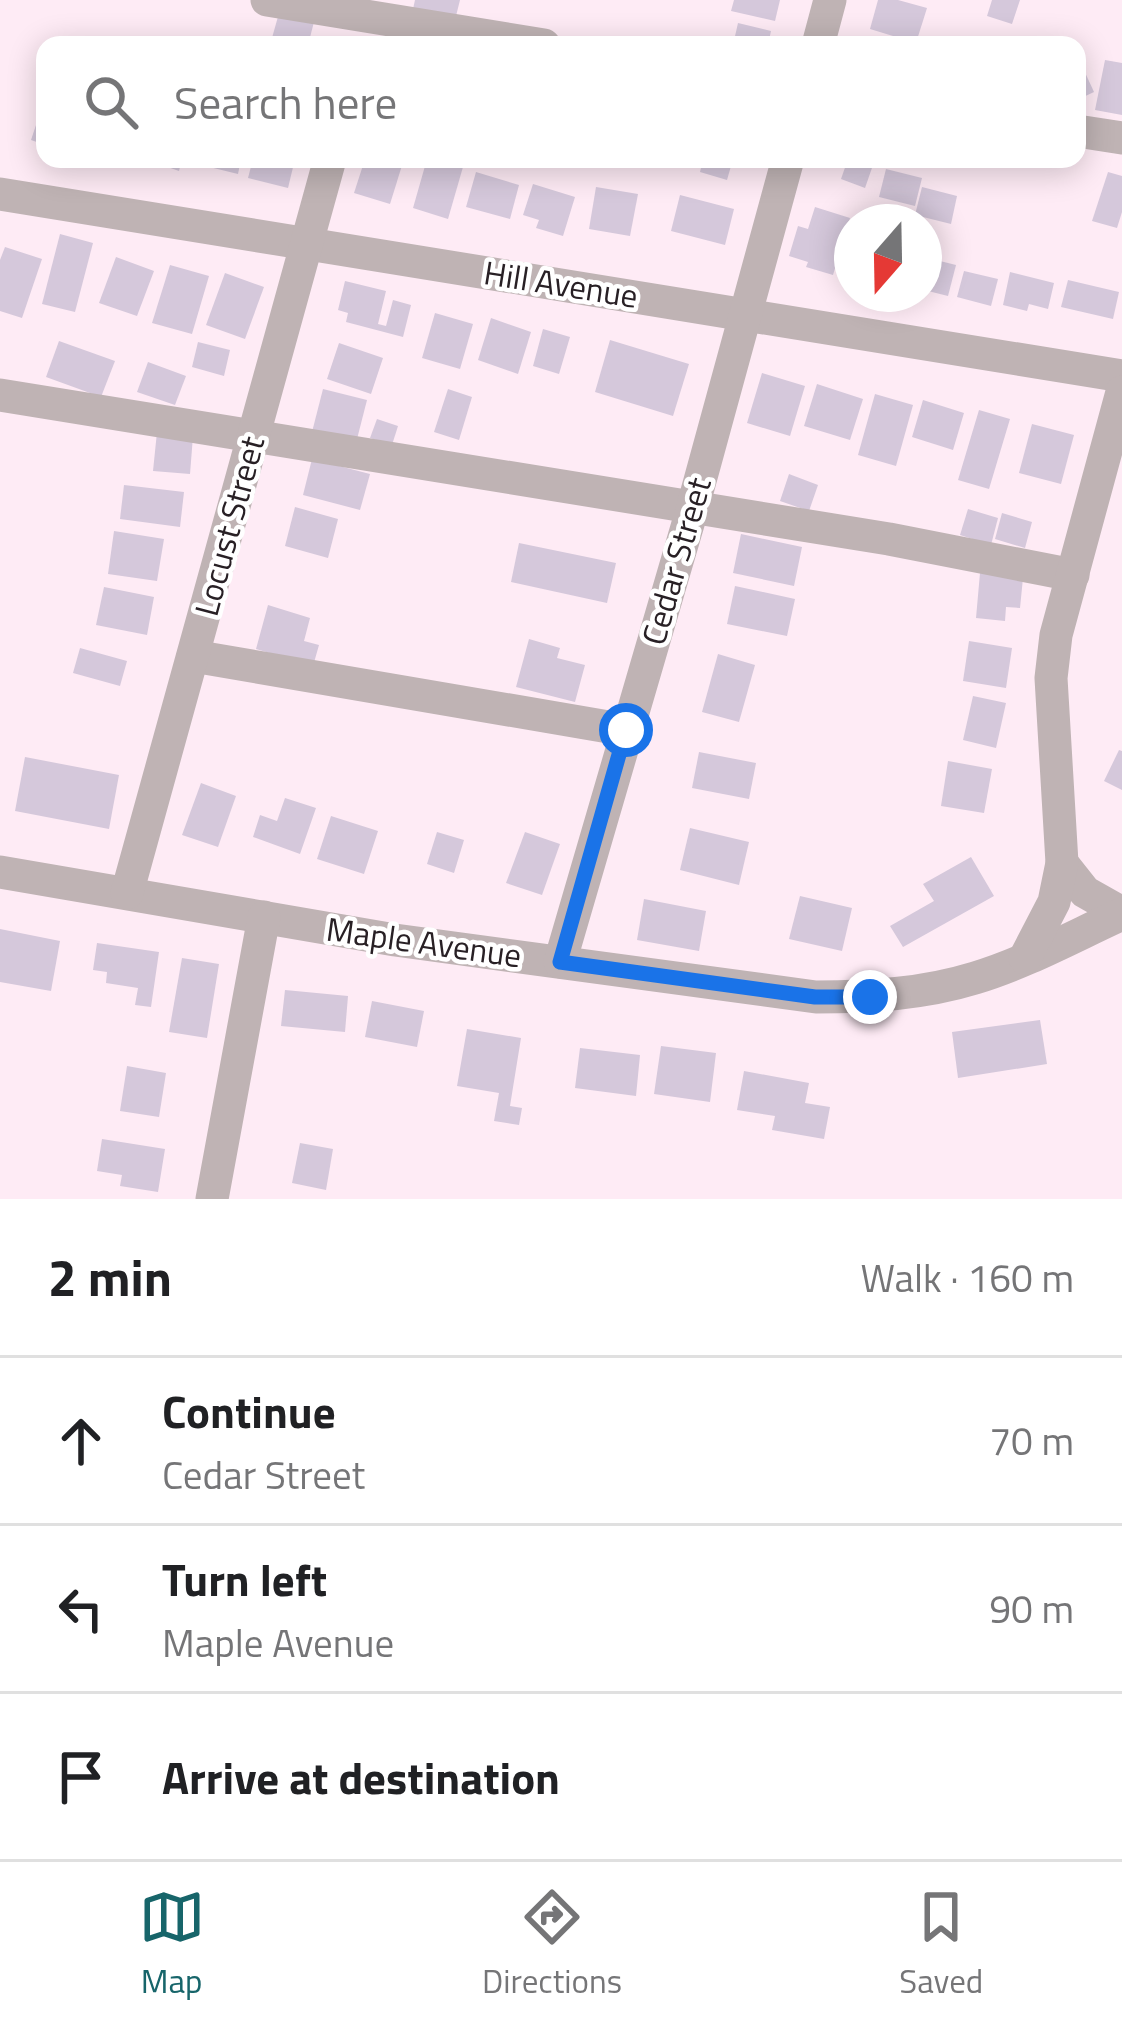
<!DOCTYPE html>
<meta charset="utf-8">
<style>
:root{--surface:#fff;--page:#f2f2f2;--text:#202124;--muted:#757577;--line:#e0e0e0;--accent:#17656a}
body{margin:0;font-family:"Titillium Web",sans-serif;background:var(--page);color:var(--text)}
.compass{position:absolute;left:834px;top:204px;width:108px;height:108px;border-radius:50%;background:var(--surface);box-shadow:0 6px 30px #0003;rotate:200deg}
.stop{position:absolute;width:36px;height:36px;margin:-27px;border:9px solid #1a73e8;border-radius:50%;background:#fff}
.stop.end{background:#1a73e8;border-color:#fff;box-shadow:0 3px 12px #0008}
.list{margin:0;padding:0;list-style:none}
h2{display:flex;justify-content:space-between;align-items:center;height:156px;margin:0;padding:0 48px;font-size:51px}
h2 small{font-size:39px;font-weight:400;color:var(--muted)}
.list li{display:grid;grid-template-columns:78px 1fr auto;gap:36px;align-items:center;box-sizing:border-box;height:168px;padding:0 48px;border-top:3px solid var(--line)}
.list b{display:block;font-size:45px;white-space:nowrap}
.list p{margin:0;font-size:39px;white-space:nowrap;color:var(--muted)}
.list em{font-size:39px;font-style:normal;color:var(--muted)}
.icon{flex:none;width:66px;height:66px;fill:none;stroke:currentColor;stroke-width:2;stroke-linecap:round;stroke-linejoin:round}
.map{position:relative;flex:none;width:1122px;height:1199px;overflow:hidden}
.search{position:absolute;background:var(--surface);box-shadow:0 6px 30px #0003;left:36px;right:36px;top:36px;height:132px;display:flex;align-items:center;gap:30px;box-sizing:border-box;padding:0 42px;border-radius:24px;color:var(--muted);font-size:45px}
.sheet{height:660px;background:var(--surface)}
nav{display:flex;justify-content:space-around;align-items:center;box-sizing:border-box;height:168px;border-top:3px solid var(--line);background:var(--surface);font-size:33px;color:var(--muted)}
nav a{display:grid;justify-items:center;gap:6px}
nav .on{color:var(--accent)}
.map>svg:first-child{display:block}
.building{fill:#d5c8db}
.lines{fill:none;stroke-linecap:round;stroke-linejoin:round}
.minor{stroke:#bfb3b4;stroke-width:33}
.route{stroke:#1a73e8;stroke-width:15}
.labels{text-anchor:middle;stroke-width:9;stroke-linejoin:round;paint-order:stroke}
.street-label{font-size:33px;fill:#282025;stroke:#fff}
</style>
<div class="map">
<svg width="1122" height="1199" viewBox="0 0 1122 1199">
<rect width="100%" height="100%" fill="#feebf5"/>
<g class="building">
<polygon points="415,0 460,0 455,20 413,9"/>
<polygon points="734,0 780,0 775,21 731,11"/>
<polygon points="878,0 898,0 927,8 916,43 870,29"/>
<polygon points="992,0 1020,0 1012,24 987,16"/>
<polygon points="279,13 314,22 308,45 270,45"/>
<polygon points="738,23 771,31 768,45 733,45"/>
<polygon points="1077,55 1094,92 1077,100"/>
<polygon points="1105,60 1122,63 1122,115 1095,110"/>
<polygon points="44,101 45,101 45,145 31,140"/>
<polygon points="145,159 182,159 179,171"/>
<polygon points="194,159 241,159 238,174 193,163"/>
<polygon points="253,159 295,159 288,188 248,178"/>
<polygon points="365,159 404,159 390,204 354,193"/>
<polygon points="427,159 465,160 448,219 413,208"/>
<polygon points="703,159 733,159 727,180 700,172"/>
<polygon points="848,159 873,165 865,188 841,179"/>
<polygon points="886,169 922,178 915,206 879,197"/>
<polygon points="476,172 519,185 510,219 466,207"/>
<polygon points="1108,172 1122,176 1122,212 1117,228 1092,221"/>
<polygon points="533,184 575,197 563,236 536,228 539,220 523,215"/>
<polygon points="596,187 638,194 630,236 589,229"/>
<polygon points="922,187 957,196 951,224 915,215"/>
<polygon points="680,195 734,209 725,245 671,231"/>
<polygon points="815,207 850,218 833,275 806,267 808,262 789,256 798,226 808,229"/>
<polygon points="60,234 93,243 75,312 42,304"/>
<polygon points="5,247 42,259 22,318 0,311 0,260"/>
<polygon points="116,257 154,271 137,316 99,303"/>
<polygon points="924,257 956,265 948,296 924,290"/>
<polygon points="170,265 209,276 192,334 152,323"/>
<polygon points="964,271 998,279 991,306 957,297"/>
<polygon points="1010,272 1054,283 1048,309 1029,304 1027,311 1003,305"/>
<polygon points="225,273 264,287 245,339 206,325"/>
<polygon points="1068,280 1119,292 1113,319 1061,307"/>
<polygon points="345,281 386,291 378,324 386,326 393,300 411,305 403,337 346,322 348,313 338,310"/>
<polygon points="435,313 473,324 460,369 422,358"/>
<polygon points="491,318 531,332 518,374 478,360"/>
<polygon points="543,329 570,337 559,374 533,366"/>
<polygon points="610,340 689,364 673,416 595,392"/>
<polygon points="59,341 115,361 101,397 46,377"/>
<polygon points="198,342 230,350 224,376 192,367"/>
<polygon points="339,343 383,358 371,394 327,379"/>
<polygon points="148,362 186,376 175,405 137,392"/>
<polygon points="762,373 805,386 790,436 747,423"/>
<polygon points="817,384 863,399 850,440 804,426"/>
<polygon points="323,389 367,400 356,443 312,432"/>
<polygon points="448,389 472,397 459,440 434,432"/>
<polygon points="875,394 913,405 896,466 858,455"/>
<polygon points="923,400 964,413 953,450 912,437"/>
<polygon points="979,410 1010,419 989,489 958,480"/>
<polygon points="377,419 398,426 392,445 370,438"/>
<polygon points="1032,424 1074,435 1061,484 1019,473"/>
<polygon points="157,432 193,436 190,474 153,471"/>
<polygon points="312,459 370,474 360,510 303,495"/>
<polygon points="789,474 818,485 809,511 780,501"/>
<polygon points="124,485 184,492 180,527 120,519"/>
<polygon points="295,507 338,519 328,558 285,546"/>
<polygon points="968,509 998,518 991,545 960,535"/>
<polygon points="1002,513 1032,522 1025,548 995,539"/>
<polygon points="114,531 164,539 157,581 108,574"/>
<polygon points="741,534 802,547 794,586 733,573"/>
<polygon points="519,543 616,563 607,603 511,582"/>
<polygon points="980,573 1023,578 1020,608 1006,607 1005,621 976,618"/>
<polygon points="735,586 795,599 787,636 727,624"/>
<polygon points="104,587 154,597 147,635 96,625"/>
<polygon points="268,605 310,618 304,641 319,645 313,666 256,649"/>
<polygon points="529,639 560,648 557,658 585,665 575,702 516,687"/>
<polygon points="969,641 1012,648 1006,688 963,681"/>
<polygon points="80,648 127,661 120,686 73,673"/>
<polygon points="718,654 755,665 739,722 702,712"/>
<polygon points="973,696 1006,703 996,748 963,740"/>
<polygon points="1119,750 1122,751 1122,790 1104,781"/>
<polygon points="699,752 756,763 749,799 692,788"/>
<polygon points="25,757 119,775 109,829 15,811"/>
<polygon points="948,761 992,769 984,813 941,806"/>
<polygon points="201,783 236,796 218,847 182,835"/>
<polygon points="285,798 316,808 300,854 253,837 260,815 277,821"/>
<polygon points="331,816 378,831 364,874 317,859"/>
<polygon points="690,828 749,842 739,885 680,870"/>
<polygon points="437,832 464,840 454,873 427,864"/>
<polygon points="525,832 560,844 542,895 506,883"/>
<polygon points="971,857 994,896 903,947 890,926 934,901 923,884"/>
<polygon points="800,896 852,908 842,951 789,939"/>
<polygon points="644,899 706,911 699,951 637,940"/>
<polygon points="0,929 60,941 51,991 0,982"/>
<polygon points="97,943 159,952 151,1007 135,1005 138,988 106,983 107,972 93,970"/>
<polygon points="182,958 219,964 207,1038 169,1032"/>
<polygon points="285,990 348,996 345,1032 281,1026"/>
<polygon points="372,1001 424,1011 417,1047 365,1037"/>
<polygon points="1040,1020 1047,1064 958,1078 952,1032"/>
<polygon points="467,1029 521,1038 510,1106 522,1108 519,1125 494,1121 499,1093 457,1086"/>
<polygon points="661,1046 716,1053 710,1102 654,1094"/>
<polygon points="580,1048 640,1055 636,1096 575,1088"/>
<polygon points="127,1066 166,1073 159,1117 120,1111"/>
<polygon points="744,1071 809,1083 805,1103 830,1107 824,1139 772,1130 775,1116 737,1110"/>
<polygon points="102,1139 165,1149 158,1192 120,1186 122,1175 97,1171"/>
<polygon points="300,1143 333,1149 326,1190 292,1183"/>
</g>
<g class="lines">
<g class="minor">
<polyline points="267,0 544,45"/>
<polyline points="818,45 830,0"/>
<polyline points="1077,131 1122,138"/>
<polyline points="0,194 1122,376"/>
<polyline points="0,395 889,539 1073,575"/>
<polyline points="193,656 626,730"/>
<polyline points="1062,863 1085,892 1122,913"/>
<path d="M0 872 395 940 816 997C870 997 923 994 975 978 1025 963 1074 936 1122 914"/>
<polyline points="127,893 330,159"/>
<polyline points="1025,958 1054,902 1062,863 1051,678 1056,635 1122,392"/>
<polyline points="560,962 692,510 788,159"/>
<polyline points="212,1199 264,917"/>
</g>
</g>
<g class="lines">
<polyline class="route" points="626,730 560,962 815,997 870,997"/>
</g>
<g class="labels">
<g class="street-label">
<text transform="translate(561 284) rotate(9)" y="12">Hill Avenue</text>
<text transform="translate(229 526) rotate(-75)" y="12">Locust Street</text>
<text transform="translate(676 561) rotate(-74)" y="12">Cedar Street</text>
<text transform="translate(424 942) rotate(8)" y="12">Maple Avenue</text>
</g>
</g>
</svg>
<svg class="compass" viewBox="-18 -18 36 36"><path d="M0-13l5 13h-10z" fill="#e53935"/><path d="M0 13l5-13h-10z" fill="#757577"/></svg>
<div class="stop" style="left:626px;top:730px"></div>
<div class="stop end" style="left:870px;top:997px"></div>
<div class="search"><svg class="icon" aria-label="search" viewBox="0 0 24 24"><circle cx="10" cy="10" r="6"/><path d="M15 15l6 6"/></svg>Search here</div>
</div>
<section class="sheet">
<h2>2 min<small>Walk · 160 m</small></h2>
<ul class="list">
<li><svg class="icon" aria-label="ahead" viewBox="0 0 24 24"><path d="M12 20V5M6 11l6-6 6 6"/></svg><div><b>Continue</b><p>Cedar Street</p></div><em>70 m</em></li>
<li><svg class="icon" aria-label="left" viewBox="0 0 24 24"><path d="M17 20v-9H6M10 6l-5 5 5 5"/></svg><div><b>Turn left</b><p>Maple Avenue</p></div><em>90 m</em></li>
<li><svg class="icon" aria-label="arrive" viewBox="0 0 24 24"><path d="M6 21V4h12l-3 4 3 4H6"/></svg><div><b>Arrive at destination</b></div></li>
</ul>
</section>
<nav>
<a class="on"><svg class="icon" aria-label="map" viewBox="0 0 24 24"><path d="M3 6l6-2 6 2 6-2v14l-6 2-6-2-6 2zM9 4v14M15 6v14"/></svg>Map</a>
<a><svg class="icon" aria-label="directions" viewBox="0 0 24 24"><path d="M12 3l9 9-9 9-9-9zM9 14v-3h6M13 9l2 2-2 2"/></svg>Directions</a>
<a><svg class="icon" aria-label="saved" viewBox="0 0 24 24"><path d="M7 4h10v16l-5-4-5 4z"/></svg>Saved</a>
</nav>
